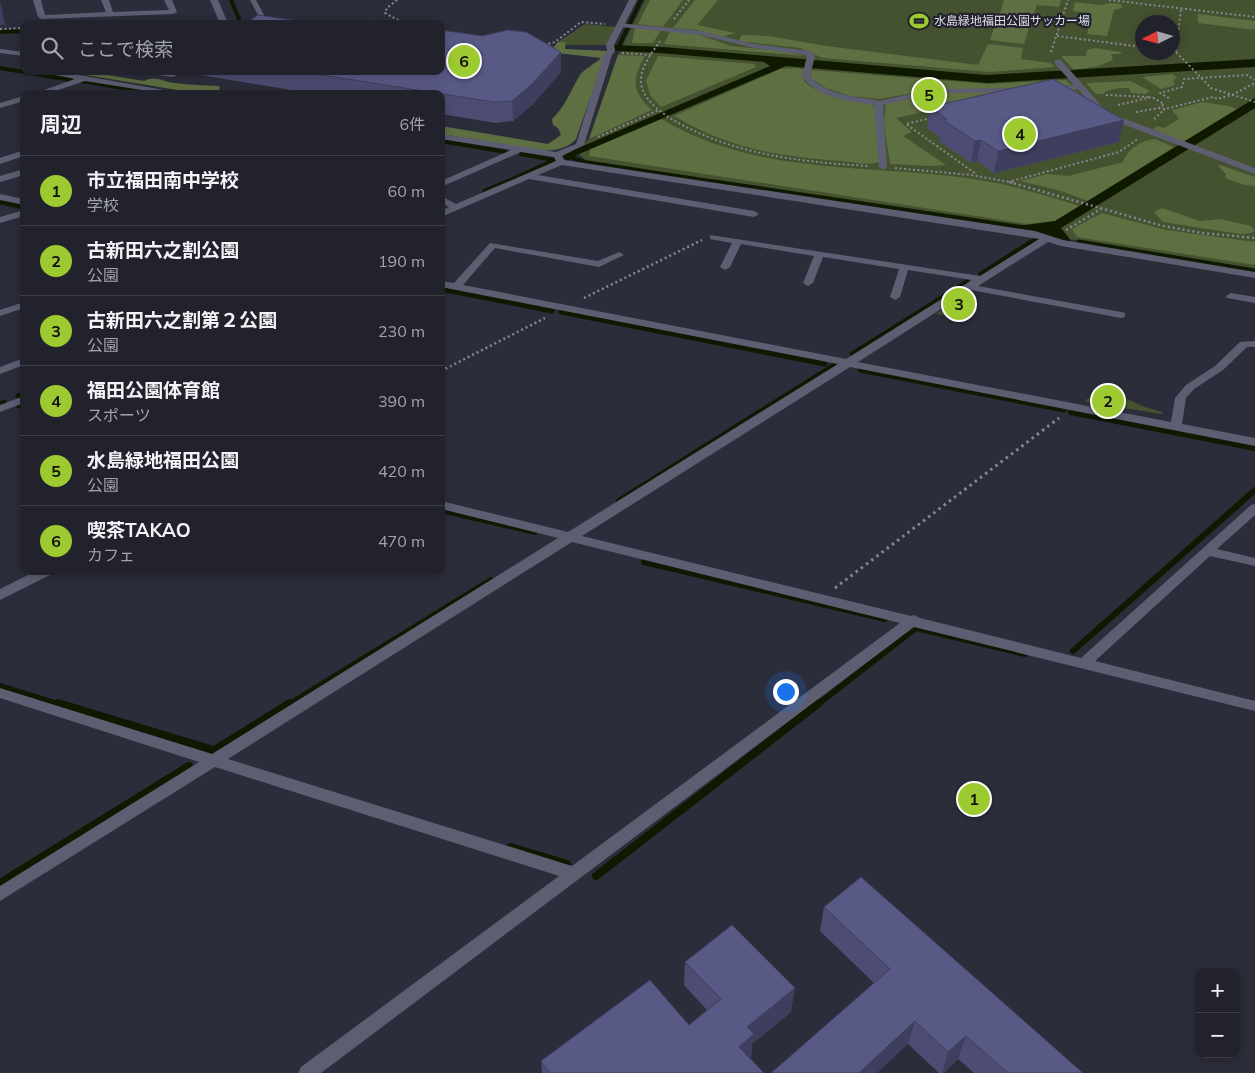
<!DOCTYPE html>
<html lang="ja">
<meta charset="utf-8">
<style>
:root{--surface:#21222c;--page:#2d2f38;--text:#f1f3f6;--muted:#a2a4a9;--line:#3e3f48;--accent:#9dca30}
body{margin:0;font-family:Mulish,"Noto Sans JP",sans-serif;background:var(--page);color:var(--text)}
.controls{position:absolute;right:15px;bottom:15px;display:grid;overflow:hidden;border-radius:10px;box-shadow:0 2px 12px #0003}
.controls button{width:45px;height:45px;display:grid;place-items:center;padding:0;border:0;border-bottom:1px solid var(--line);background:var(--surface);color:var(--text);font:25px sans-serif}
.compass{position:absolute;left:1135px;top:15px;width:45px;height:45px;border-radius:50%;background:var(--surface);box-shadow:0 2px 12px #0003;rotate:265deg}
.you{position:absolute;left:785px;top:691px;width:18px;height:18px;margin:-12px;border:4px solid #fff;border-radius:50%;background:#1a73e8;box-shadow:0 0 0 8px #1a73e833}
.badge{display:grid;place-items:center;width:32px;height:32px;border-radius:50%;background:var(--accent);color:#111;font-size:16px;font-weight:700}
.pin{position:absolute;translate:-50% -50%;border:2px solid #fff;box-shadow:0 1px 5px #0006}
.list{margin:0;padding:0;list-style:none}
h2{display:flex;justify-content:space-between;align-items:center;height:65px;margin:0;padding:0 20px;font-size:21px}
h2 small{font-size:16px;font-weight:400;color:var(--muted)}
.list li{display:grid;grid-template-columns:32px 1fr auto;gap:15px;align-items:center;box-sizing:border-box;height:70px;padding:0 20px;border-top:1px solid var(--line)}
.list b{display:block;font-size:19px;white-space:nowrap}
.list p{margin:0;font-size:16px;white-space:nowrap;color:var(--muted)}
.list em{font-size:16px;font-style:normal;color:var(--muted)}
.icon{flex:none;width:28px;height:28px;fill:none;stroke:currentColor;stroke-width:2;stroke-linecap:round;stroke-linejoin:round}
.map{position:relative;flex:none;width:1255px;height:1073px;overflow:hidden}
.search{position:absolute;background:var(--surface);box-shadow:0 2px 12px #0003;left:20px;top:20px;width:425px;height:55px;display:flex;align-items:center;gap:12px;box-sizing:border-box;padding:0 18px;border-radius:10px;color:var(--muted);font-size:19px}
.panel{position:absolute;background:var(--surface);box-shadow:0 2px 12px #0003;left:20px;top:90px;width:425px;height:485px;border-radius:10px}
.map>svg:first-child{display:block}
.green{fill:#455230;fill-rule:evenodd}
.forest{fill:#5e6f41}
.water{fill:#0f1900}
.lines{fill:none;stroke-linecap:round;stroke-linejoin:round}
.stream-far3{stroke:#0f1900;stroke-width:4}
.stream-far2{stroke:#0f1900;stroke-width:5}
.stream-far1{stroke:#0f1900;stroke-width:6}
.stream{stroke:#0f1900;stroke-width:8}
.path-far2{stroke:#868791;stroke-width:2;stroke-dasharray:2 2.5;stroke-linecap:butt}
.path-far1{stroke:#868791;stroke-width:2.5;stroke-dasharray:2 3;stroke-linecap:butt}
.path{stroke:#868791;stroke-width:3;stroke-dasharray:2.5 4;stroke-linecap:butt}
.service{fill:#5d5e72;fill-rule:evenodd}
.pedestrian{fill:#5d5e72;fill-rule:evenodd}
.minor{fill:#5d5e72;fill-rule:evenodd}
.wall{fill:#4d4d73}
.shaded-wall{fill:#3e3e5e}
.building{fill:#595986;stroke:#3e3e5e}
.labels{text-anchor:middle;stroke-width:4.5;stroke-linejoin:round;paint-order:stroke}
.far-poi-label{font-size:12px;fill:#dedfe7;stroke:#232330;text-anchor:start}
</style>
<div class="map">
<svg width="1255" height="1073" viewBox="0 0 1255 1073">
<rect width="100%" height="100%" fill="#2c2d3a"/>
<g class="green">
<path d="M645 0H1255V269L586 161 579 154V148L589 139 618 55ZM1142 22H1172V52H1142Z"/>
<polygon points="585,24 616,27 609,45 566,45 566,42 558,42"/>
<polygon points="965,294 971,294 964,319 936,314"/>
<polygon points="1102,388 1145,407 1163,412 1161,414 1086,402 1086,400"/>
</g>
<g class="forest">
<polygon points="650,0 683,0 663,27 638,24"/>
<polygon points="695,0 718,0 697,25 735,33 722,37 698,30 673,28"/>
<polygon points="1004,0 1061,0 1059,7 1037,5 1033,17 1000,14"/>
<polygon points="1075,2 1101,5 1110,3 1121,4 1122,8 1114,10 1107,36 1087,34 1092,14 1073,11"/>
<polygon points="1198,14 1255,21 1255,30 1198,23"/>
<polygon points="998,17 1031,21 1024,44 990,40"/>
<polygon points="635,27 661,30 653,43 632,43"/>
<polygon points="670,31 700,35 731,46 783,51 805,56 664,44"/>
<polygon points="742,35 769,36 826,46 978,65 988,44 1023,48 1021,59 1050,63 1055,67 990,72 823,58 800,48 738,41"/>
<path d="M558 42H566L565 49 609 51 605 56 576 139C569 148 556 150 545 151L441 134V126L548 144 561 135 558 128 553 125 552 119C565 107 571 90 580 75 585 68 595 64 601 58L549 52Z"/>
<polygon points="1095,48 1121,52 1121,54 1111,54 1113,60 1099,66 1074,70 1061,56 1086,56 1087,50"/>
<path d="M618 55 645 56C632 80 631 90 652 110L589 139Z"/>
<polygon points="658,56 754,64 756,67 661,107 650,95 646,81"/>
<path d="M792 68 804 69C804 72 802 74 803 77 805 95 860 97 874 106L876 110 879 162C868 166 852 162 841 161 778 156 729 149 674 116L780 69Z"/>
<polygon points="811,70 988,84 1066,80 1071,85 919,92 879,99 850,96 826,88 811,78"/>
<path d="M61 71H82L144 81C156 75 163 82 174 83 189 85 204 85 218 86L220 87 219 90 243 94H202Z"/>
<polygon points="1172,74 1177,77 1173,81 1175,85 1161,89 1142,77"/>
<path d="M1130 81 1150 91 1145 94 1131 93 1129 88C1121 88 1109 88 1103 94H1096L1086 83Z"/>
<polygon points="1074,89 1083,98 991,97 896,118 912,132 903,136 946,165 931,166 890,164 884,123 886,103 932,93"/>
<polygon points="1203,102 1228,106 1237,109 1183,142 1153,129 1157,126 1164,128 1179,119 1172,110"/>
<path d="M660 118C748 172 851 165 950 176 994 180 1037 192 1079 206L1055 221 1027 224 589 156 590 149Z"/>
<path d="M1155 139 1174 147 1088 201 1061 191 1020 181 1047 174 1068 176 1123 162C1128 149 1141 140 1155 139Z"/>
<polygon points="1220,165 1255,177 1255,186 1245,185 1225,178 1226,174 1218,166"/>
<polygon points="1162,208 1200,221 1220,219 1251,226 1255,231 1251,233 1240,234 1163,222 1154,212"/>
<polygon points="1102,213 1166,230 1255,242 1255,265 1077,237 1072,229"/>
</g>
<g class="water">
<polygon points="614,45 664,47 986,75 1255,59 1255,67 988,83 786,66 579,154 567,161 562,155 770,66 764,62 660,53 615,51"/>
<polygon points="1255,98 1255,108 1061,228 1072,242 1016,230 1018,226 1055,221"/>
</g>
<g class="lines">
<g class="stream-far3">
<polyline points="231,0 239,19"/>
<polyline points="0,32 24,31"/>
<polyline points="618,48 641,0"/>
<polyline points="0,68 71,80"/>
<polyline points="82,81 159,94"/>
<polyline points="441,141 506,152"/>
<polyline points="521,154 554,160"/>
<polyline points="567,156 585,162 723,183"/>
<polyline points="504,183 554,160"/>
</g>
<g class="stream-far2">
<polyline points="715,182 1025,228"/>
<polyline points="485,191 507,182"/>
<polyline points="0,202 24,207"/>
<polyline points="1079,242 1255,271"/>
<polyline points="981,274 1036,239"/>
<polyline points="441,289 552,311"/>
<polyline points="561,312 825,364"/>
<polyline points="852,354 967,282"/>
<polyline points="860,370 1064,410"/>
<polyline points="18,396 24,394"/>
<polyline points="0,404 4,402"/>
<polyline points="19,406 24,408"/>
<polyline points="1071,412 1077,413"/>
<polyline points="758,413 834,365"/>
</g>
<g class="stream-far1">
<polyline points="1071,412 1255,448"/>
<polyline points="619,501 760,412"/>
<polyline points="441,510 535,532"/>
<polyline points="644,562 885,619"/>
<polyline points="1073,651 1255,490"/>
<polyline points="0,686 62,705"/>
<polyline points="288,705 491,580"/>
<polyline points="817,705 916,628 1025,654"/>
</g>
<g class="stream">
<polyline points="58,703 210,749"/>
<polyline points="213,751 290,703"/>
<polyline points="511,847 567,864"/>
<polyline points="596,876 819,703"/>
<polyline points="0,883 189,766"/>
</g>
<g class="path-far2">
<polyline points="397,0 387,8 385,13 405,24"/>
<polyline points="1109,0 1255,17"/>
<polyline points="674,19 689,0"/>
<polyline points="179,23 208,22"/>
<polyline points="0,29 24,28"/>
<polyline points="1057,36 1142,47"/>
<path d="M660 41C652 53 640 67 641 82 642 99 661 113 675 121 735 155 801 162 869 166"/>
<polyline points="544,45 555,42 581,22 605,24"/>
<polyline points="1172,51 1176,52 1211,88 1255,102"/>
<polyline points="1051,52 1068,0"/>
<polyline points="1176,52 1181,9"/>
<polyline points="622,53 652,55"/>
<polyline points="1106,95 1149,97"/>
<polyline points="1169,98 1160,93 1182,87 1184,79 1247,75 1255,80"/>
<polyline points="1118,105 1152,97 1164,104 1159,108"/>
<polyline points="1136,112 1159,108 1165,109 1213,97 1217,99 1232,95 1255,83"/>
<polyline points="931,118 906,124 976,174"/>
<polyline points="1154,119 1165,109"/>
<polyline points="598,137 659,110"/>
<polyline points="895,168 971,175 1015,183"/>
<polyline points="1012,181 1119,152 1138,139"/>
</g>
<g class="path-far1">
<polyline points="1009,182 1163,226 1202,233 1255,238"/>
<polyline points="1066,230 1101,209"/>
<polyline points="584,298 702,240"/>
<polyline points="441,371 545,318"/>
</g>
<polyline class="path" points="835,588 1059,418"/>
<g class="service">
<polygon points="250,0 256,0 265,17 257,24 250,24 259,17"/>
<polygon points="131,71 172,73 188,71 172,77"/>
</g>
<g class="pedestrian">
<path d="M618 23 701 31 754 44 811 51 815 56 810 76C824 95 858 97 880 101L933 89 1021 88 1025 90 1021 92 933 93 883 105 887 167 883 170 879 167 874 105C850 101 817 98 802 76L807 56 806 55 754 48 701 35 621 27 617 25Z"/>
<polygon points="1055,60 1061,60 1107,112 1255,168 1255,174 1101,116 1078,89 1050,90 1049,88 1053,86 1074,85 1055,64"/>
</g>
<g class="minor">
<polygon points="33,0 41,0 45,15 106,12 101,0 109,0 113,12 169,10 164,0 172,0 177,12 173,14 42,19 38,17"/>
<polygon points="210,0 218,0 227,21 226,23 219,21"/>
<path d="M629 0H637L614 45 615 51 612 55 584 145 562 156 564 160 1035 231 1063 240 1255 272V278L1061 246 1048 242 978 286 1121 312 1125 313V317L1121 318 971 290 858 362 1171 422 1175 398 1186 385 1215 366 1240 342 1255 341V347H1247L1223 370 1194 389 1186 398 1182 424 1255 438V446L850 367 582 536 911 616 914 615 920 618 1081 658 1251 505 1255 504V515L1217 549 1255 558V566L1210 556 1095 661 1255 701V711L914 627 321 1073H298L301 1067 559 876 215 767 0 901V886L199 762 0 698V688L212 754 558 538 441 509V501L568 532 838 364 441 287V281L454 283 490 243 598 261 619 252 624 255 599 267 495 248 463 285 846 359 972 280 908 270 900 297 895 300 890 297 899 269 823 257 813 283 808 286 803 283 814 256 741 244 730 267 725 270 720 267 732 243 710 239V235L980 276 1039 239 562 165 538 175 754 211 759 214 754 217 529 179 441 217V211L449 207 441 203V196L456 204 556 161 554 157 521 152 441 187V181L511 150 441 139V134L556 152 576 144 604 54 607 51 606 45ZM572 542 900 623 572 866 228 759Z"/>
<polygon points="0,49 24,52 24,56 0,53"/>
<polygon points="36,71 56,71 187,94 167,94 85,81 46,94 33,94 75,79"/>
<polygon points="24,96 24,101 0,108 0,103"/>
<polygon points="24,150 24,156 0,164 0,158"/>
<polygon points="24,169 24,175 0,182 0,176"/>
<polygon points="0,194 24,199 24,205 0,200"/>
<polygon points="24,210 24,216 0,223 0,217"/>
<polygon points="1231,293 1255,297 1255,303 1227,298 1226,296"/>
<polygon points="24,302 24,308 0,316 0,310"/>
<polygon points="24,358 24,365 0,374 0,367"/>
<polygon points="24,396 24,403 0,412 0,405"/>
<polygon points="36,571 53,571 52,574 0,600 0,589"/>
</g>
</g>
<g class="wall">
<polygon points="200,71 441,71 561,72 533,104 513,121 496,123 441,114 441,94 315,94 201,75"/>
<polygon points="930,107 1119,142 994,173 977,161 971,163 939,141 940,137 927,128"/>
<polygon points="824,907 1083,1073 974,1073 958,1059 944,1073 939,1073 908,1044 874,983 820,931"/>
<polygon points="685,962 791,1012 752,1044 751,1058 750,1058 764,1073 542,1073 541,1061 689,1025 707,1010 684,985"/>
</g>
<g class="shaded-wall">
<polygon points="0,2 2,8 5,25 0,25"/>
<polygon points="561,52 561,72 533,104 513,121 512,101"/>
<polygon points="1124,120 1119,142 994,173 998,151"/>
<polygon points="981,140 977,161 971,163 975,141"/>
<polygon points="795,988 791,1012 752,1044 751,1058 737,1070 739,1047 747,1027"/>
<polygon points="915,1021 908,1044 877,1073 859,1073"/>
<polygon points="966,1036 958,1059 944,1073 942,1073 948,1052"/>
</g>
<g class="building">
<polygon points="258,15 305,22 304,24 245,24"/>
<polygon points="374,20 399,24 369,24"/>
<polygon points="441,30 482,36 508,30 526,32 561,52 532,84 512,101 494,102 296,71 441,71"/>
<polygon points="1053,79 1124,120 998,151 981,140 975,141 943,120 947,119 930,107"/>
<polygon points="861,877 1083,1073 1008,1073 966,1036 948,1052 915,1021 859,1073 771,1073 890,969 824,907"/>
<polygon points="732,925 795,988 747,1027 754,1034 739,1047 764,1073 550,1073 541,1061 650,980 689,1025 721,999 685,962"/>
</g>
<defs>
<g id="stadium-bare" transform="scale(1.5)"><path d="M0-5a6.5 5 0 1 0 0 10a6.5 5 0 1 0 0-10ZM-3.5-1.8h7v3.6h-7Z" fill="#9dca30" stroke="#232330" stroke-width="2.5" paint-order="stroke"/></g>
</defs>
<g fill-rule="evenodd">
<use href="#stadium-bare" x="919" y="21"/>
</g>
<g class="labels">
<g class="far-poi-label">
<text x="934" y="25">水島緑地福田公園サッカー場</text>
</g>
</g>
</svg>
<div class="controls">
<button>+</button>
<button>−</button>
</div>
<svg class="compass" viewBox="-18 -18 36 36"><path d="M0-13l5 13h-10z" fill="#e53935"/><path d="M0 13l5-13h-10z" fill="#a2a4a9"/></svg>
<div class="you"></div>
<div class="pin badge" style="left:974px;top:799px">1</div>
<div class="pin badge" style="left:1108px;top:401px">2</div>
<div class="pin badge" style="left:959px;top:304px">3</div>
<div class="pin badge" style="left:1020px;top:134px">4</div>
<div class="pin badge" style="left:929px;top:95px">5</div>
<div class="pin badge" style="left:464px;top:61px">6</div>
<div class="search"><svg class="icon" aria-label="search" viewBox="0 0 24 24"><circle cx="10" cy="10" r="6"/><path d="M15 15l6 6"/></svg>ここで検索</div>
<section class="panel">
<h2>周辺<small>6件</small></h2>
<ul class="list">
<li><span class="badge">1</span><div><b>市立福田南中学校</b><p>学校</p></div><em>60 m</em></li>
<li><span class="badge">2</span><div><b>古新田六之割公園</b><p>公園</p></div><em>190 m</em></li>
<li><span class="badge">3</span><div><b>古新田六之割第２公園</b><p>公園</p></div><em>230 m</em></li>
<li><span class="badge">4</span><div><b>福田公園体育館</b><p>スポーツ</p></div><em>390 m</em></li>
<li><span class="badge">5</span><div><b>水島緑地福田公園</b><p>公園</p></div><em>420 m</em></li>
<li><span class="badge">6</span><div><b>喫茶TAKAO</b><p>カフェ</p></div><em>470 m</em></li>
</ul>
</section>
</div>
